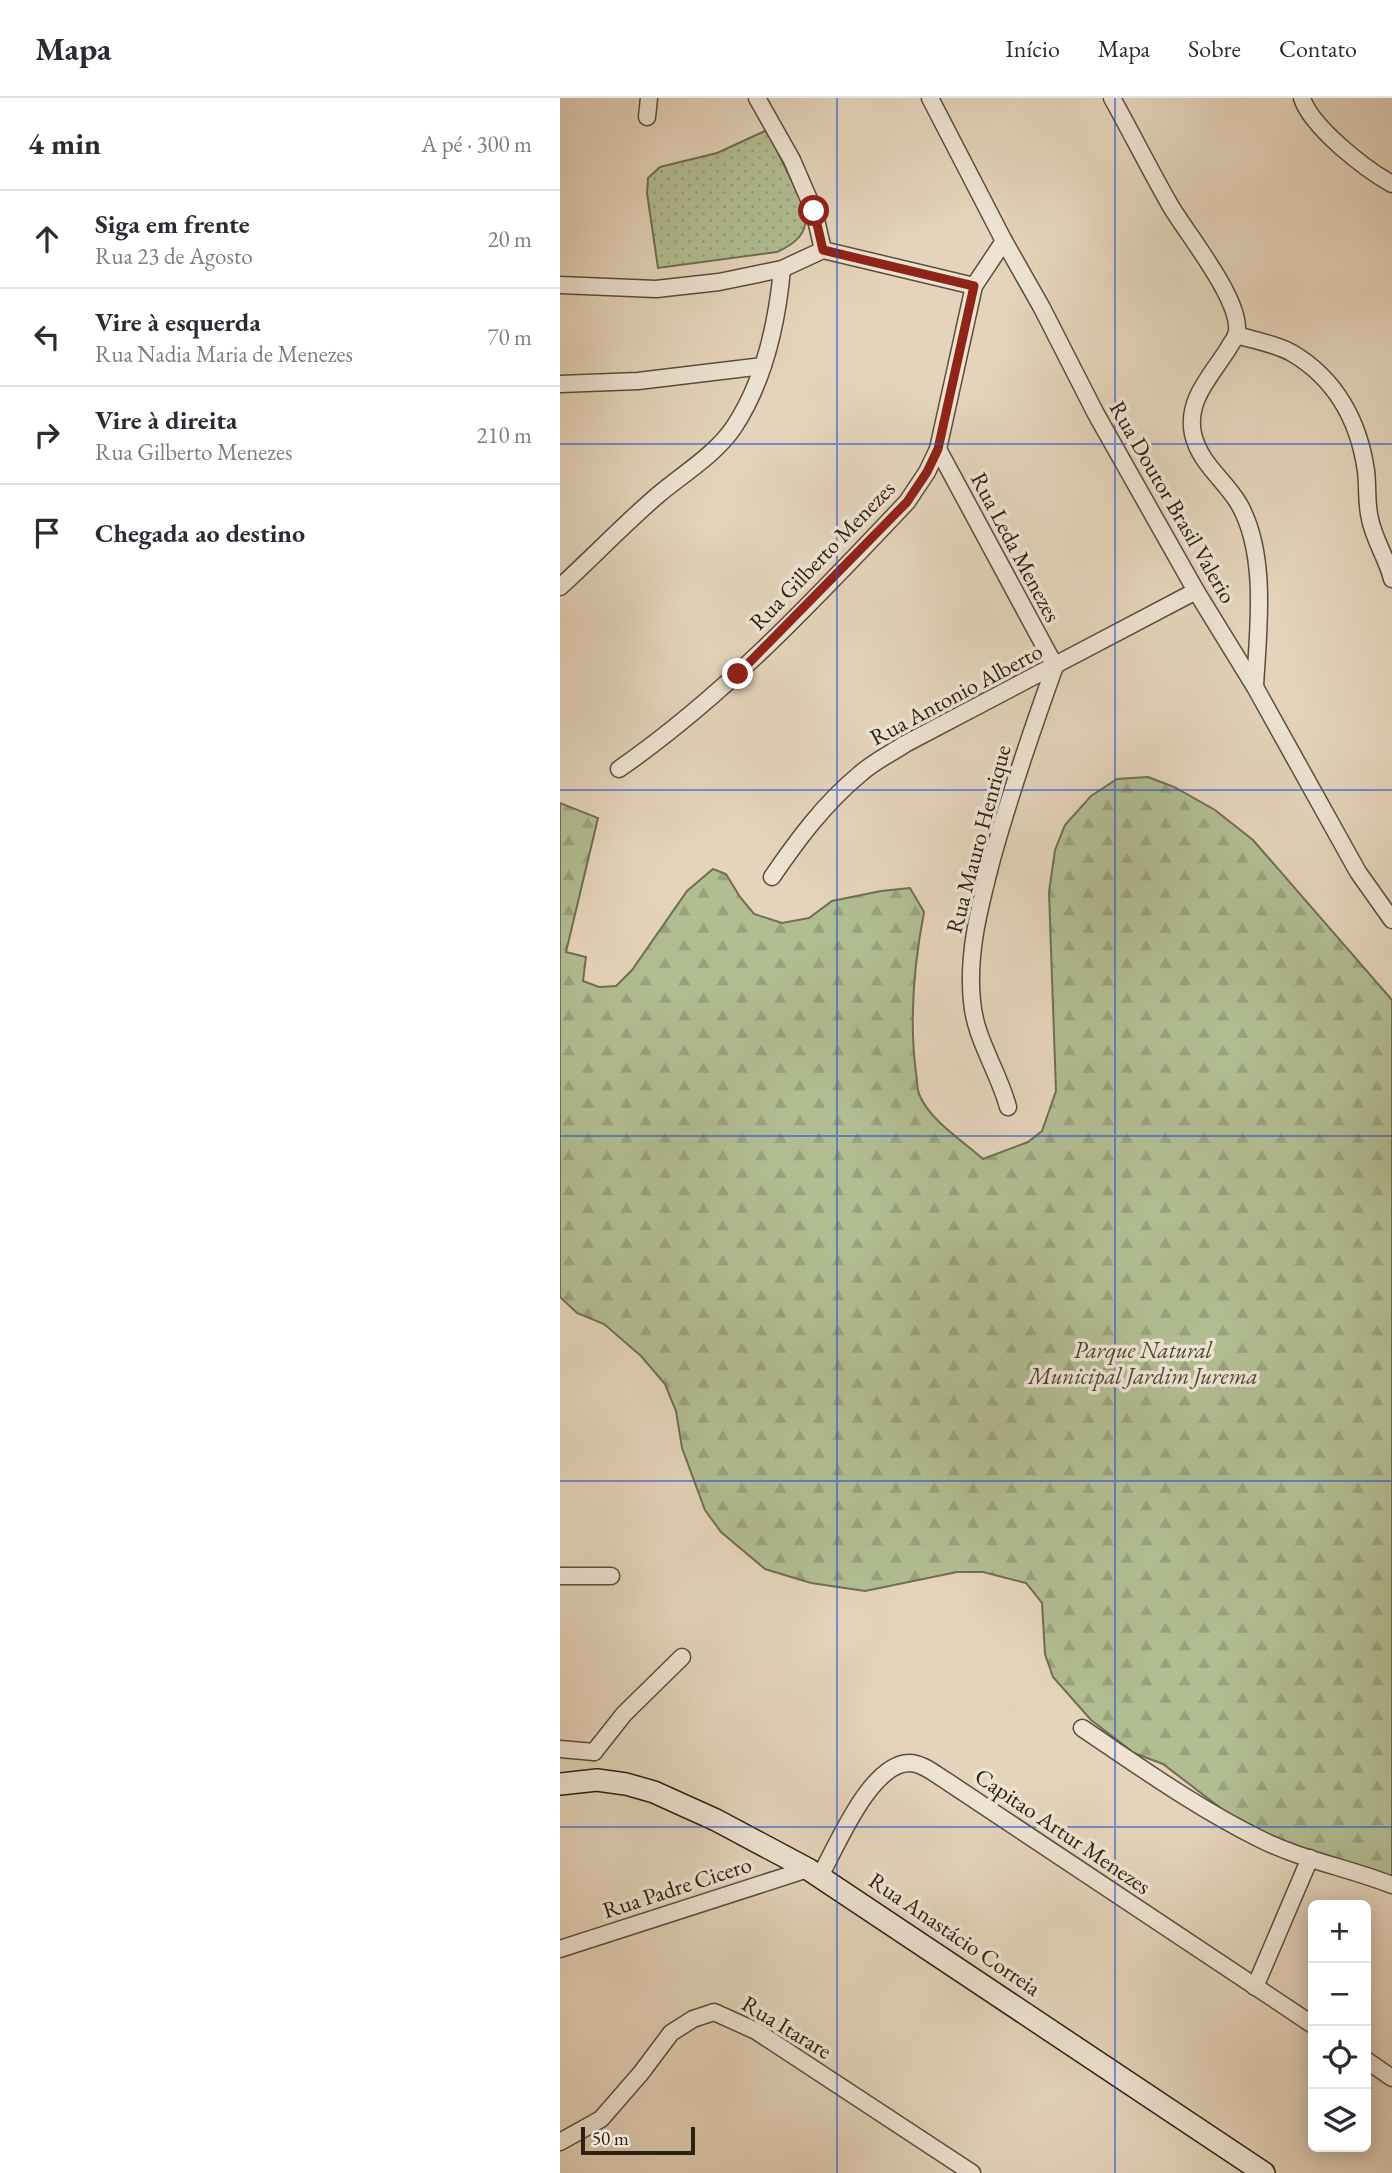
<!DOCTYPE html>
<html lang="pt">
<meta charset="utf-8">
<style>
:root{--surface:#fff;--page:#f7f7f7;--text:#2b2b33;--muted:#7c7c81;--line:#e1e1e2}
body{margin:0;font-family:"EB Garamond",serif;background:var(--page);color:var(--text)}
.controls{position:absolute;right:21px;bottom:21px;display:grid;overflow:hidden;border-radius:10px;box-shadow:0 4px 18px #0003}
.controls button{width:63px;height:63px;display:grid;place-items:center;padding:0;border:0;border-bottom:2px solid var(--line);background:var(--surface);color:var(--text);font:35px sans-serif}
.scale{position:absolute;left:21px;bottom:18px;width:114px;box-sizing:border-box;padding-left:7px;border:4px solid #2c2112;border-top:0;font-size:19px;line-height:24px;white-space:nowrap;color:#2c2112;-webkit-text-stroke:5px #eee3d3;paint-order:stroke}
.stop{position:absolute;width:21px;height:21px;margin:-16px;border:5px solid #8f2418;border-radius:50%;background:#fff}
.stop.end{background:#8f2418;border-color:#fff;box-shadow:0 2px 7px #0008}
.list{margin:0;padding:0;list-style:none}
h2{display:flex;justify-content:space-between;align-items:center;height:91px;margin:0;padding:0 28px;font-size:30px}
h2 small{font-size:23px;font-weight:400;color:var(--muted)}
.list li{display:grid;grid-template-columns:46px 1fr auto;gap:21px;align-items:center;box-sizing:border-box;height:98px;padding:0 28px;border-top:2px solid var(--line)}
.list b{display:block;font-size:26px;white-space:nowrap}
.list p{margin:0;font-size:23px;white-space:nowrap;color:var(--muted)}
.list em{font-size:23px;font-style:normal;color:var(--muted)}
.icon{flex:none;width:38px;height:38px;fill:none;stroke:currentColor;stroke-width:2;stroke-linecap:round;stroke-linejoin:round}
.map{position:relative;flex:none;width:832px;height:2075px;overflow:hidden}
header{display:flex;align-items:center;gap:42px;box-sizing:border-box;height:98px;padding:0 35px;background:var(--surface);border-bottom:2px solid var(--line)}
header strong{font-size:33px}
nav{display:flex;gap:38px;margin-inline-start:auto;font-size:24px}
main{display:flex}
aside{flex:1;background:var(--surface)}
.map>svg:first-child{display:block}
.forest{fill:url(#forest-firs);stroke:#6f6f52;stroke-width:2}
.park{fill:url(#park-dots);stroke:#6f6f52;stroke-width:2}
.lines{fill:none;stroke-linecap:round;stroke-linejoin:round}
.street-casing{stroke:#5a4e3c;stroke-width:19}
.secondary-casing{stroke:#2c2112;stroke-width:24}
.street{stroke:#eee3d3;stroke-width:16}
.secondary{stroke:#eee3d3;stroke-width:21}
.route{stroke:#8f2418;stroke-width:9}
.grid{fill:none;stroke:#1d4ed8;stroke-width:2;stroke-opacity:0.55}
.labels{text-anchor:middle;stroke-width:7;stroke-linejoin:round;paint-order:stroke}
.street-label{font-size:23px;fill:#2c2112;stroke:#eee3d3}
.park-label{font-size:23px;font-style:italic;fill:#4e4832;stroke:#eee3d3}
</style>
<header>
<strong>Mapa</strong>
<nav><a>Início</a><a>Mapa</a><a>Sobre</a><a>Contato</a></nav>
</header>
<main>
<aside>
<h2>4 min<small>A pé · 300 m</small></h2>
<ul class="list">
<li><svg class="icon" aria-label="ahead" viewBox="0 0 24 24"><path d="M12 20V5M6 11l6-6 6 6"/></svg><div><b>Siga em frente</b><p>Rua 23 de Agosto</p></div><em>20 m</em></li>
<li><svg class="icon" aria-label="left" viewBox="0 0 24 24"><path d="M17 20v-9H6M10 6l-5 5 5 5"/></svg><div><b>Vire à esquerda</b><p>Rua Nadia Maria de Menezes</p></div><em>70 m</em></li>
<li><svg class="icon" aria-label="right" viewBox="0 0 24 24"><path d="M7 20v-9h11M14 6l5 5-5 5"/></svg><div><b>Vire à direita</b><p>Rua Gilberto Menezes</p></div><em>210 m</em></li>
<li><svg class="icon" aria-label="arrive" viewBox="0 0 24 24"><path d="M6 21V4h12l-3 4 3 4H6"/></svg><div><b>Chegada ao destino</b></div></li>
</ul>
</aside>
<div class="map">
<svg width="832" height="2075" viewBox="0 0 832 2075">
<defs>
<pattern id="forest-firs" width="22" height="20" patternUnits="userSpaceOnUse" patternTransform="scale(1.75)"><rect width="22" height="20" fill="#b2bd92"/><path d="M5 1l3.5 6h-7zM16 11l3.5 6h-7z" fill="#99a27d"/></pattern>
<pattern id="park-dots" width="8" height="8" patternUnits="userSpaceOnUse" patternTransform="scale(1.75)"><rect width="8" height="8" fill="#b2bd92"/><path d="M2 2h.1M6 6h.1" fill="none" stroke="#99a27d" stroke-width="1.8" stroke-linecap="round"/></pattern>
</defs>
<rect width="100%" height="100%" fill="#e5d4bb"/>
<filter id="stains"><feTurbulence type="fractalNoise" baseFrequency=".00286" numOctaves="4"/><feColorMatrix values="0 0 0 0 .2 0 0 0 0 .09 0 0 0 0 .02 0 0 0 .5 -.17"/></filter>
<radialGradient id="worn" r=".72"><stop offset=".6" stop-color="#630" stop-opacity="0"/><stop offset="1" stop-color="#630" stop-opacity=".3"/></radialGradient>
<path class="forest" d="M588 679 614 689 655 712 693 742 832 902V1780L692 1734 603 1666 574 1655 531 1622 493 1579 485 1556 482 1505 466 1485 423 1474H397L305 1493 251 1485 205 1471 161 1434 145 1412 122 1350 116 1313 105 1286 81 1258 44 1226 17 1215 0 1199V705L38 720 6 854 26 859 23 883 39 889 56 888 72 872 127 793 153 771 166 776 180 799 194 816 222 825 249 820 272 803 321 793 350 790 364 814C354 866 349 921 356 975 357 981 357 990 359 996 370 1023 402 1042 423 1061L468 1044 482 1033 496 993 489 794 495 752 505 727 531 698 557 681Z"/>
<path class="park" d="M207 32 246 112C248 135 237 145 217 154L98 170 87 95 88 80 100 69 157 55Z"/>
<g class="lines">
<g class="street-casing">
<g id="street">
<polyline points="197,0 232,62 254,113 263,152"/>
<polyline points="370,0 444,143 482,210 536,316 636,493 695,589 798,774 832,822"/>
<path d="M552 0C572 36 590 72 610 107 626 135 686 207 676 238 674 242 670 247 668 251 651 278 626 302 633 336 640 366 664 381 679 406 708 457 698 532 695 588"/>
<path d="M742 0C751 29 805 71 832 86"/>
<polyline points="87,19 89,0"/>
<polyline points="0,187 96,191 159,184 222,171 263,152 414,188"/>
<path d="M676 237C694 242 716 246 732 255 776 281 799 324 806 373 808 389 806 405 810 421 814 442 827 460 832 481"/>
<polyline points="0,286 78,283 203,268"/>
<polyline points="378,351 495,568"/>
<path d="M0 489C33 459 64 426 98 397 124 375 155 357 174 329 205 282 217 226 222 171"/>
<path d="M59 671C167 596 257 499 347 404L367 374 378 351 414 188 444 143"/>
<path d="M212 779C238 741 264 706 300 676 313 664 330 656 345 646L636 493"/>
<path d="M448 1009C438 972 415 941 412 903 407 854 420 808 432 761 450 696 472 632 495 568"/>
<polyline points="0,1478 51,1478"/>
<path d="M522 1630C580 1669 637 1710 700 1741 742 1762 789 1770 832 1787"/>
<polyline points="0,1651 34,1654"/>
<polyline points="34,1654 64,1616 122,1559"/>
<path d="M260 1778C277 1748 310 1666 349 1665 363 1665 376 1677 388 1684L753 1927"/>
<polyline points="0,1851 248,1771"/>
<polyline points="695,1889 750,1760"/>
<polyline points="806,1962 832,1980"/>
<polyline points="0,2044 41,2021 81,1975 111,1935 133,1921 154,1914 196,1933 412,2075"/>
</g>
</g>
<g class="secondary-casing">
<polyline id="secondary" points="0,1686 37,1682 66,1686 94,1694 156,1722 248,1771 704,2075"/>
</g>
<use href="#street" class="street"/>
<use href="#secondary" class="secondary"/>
</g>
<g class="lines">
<polyline class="route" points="178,576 347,404 367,374 378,351 414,188 263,152 254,113"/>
</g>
<path class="grid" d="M277 0V2075M555 0V2075M0 346H832M0 692H832M0 1038H832M0 1383H832M0 1729H832"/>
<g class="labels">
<g class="street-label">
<text transform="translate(613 404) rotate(60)" y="8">Rua Doutor Brasil Valerio</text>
<text transform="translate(456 449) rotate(62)" y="8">Rua Leda Menezes</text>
<text transform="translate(262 457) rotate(-46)" y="8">Rua Gilberto Menezes</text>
<text transform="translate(396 596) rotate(-28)" y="8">Rua Antonio Alberto</text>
<text transform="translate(418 741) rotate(-75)" y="8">Rua Mauro Henrique</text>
<text transform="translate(503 1733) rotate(34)" y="8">Capitao Artur Menezes</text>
<text transform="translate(117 1789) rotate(-18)" y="8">Rua Padre Cicero</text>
<text transform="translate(395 1836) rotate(34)" y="8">Rua Anastácio Correia</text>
<text transform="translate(227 1929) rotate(31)" y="8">Rua Itarare</text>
</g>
<g class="park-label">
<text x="583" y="1260">Parque Natural<tspan x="583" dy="26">Municipal Jardim Jurema</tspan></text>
</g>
</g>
<rect width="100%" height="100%" filter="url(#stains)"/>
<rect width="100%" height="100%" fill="url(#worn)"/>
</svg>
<div class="controls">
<button>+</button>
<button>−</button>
<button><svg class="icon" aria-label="locate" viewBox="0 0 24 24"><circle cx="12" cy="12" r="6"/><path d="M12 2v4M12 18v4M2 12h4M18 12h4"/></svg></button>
<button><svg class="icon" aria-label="layers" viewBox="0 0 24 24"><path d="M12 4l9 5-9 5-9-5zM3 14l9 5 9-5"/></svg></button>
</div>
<div class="scale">50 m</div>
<div class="stop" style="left:254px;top:113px"></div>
<div class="stop end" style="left:178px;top:576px"></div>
</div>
</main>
